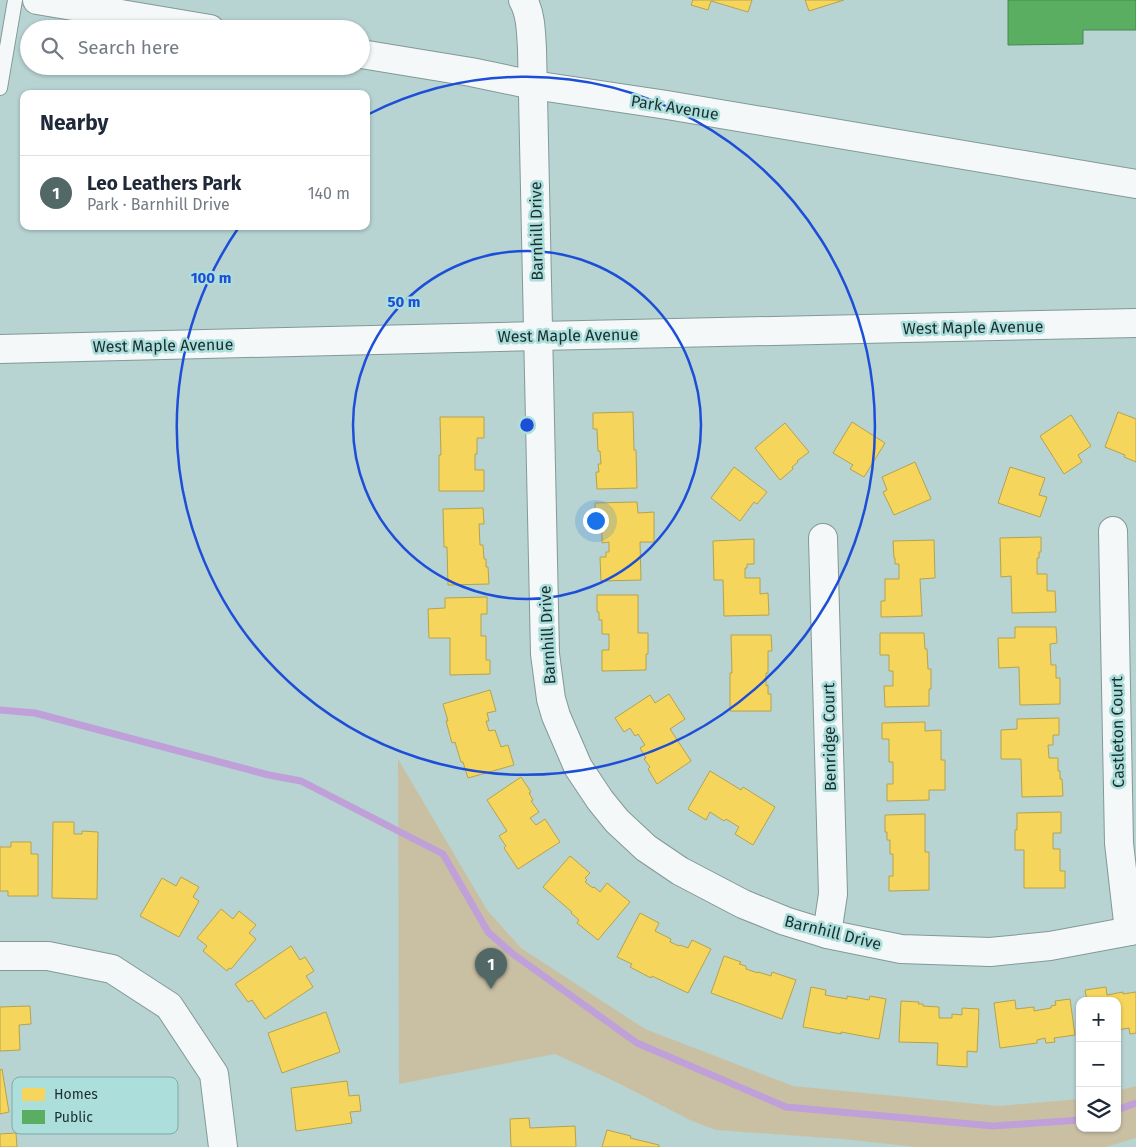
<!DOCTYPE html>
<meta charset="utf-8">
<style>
:root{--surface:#fff;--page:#f2f2f3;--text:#1f2937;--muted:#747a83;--line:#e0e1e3;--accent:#516867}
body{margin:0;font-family:"Fira Sans",sans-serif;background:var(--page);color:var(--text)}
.controls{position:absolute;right:15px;bottom:15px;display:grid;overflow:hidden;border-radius:10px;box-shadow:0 1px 4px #0004}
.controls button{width:45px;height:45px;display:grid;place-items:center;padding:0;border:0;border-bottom:1px solid var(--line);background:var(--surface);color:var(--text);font:25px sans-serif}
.you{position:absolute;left:595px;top:520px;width:18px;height:18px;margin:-12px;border:4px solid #fff;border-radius:50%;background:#1a73e8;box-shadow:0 0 0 8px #1a73e833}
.badge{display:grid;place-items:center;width:32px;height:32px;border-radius:50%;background:var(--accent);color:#fff;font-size:16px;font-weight:700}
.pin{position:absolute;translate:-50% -41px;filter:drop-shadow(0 1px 2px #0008)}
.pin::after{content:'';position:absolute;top:26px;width:18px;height:15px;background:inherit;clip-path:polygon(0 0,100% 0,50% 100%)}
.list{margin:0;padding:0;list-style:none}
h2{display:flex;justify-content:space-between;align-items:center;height:65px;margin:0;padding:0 20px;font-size:21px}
h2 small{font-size:16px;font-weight:400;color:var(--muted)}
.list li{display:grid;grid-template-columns:32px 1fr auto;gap:15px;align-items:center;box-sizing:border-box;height:75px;padding:0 20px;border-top:1px solid var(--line)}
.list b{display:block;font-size:19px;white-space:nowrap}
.list p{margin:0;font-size:16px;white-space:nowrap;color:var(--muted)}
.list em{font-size:16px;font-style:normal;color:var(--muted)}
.icon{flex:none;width:28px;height:28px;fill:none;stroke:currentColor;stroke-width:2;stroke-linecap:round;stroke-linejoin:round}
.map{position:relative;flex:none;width:1136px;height:1147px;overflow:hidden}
.search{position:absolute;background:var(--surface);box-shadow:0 1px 4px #0004;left:20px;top:20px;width:350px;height:55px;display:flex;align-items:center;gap:12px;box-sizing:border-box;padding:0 18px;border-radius:28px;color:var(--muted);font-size:19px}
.panel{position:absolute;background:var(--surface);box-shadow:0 1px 4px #0004;left:20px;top:90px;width:350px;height:140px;border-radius:10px}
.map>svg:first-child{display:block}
.green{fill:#c9c0a4}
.homes{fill:#f6d55c;stroke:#b4a34e}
.public{fill:#5aae61;stroke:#478852}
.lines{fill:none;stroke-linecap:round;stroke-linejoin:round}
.stream{stroke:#bfa0d9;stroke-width:7}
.lane-casing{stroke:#839998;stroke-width:16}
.street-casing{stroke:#839998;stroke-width:30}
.secondary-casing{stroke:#839998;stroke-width:30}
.lane{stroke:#f4f8f8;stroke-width:14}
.street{stroke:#f4f8f8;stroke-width:28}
.secondary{stroke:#f4f8f8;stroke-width:28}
.ring{fill:none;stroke:#1d4ed8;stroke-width:2.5}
.labels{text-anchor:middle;stroke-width:5;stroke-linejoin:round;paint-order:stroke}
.street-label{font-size:16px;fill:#1a2e2e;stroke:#acdedc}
.key{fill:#acdedc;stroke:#80a9a8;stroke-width:1}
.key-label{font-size:14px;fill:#1a2e2e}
.centre{fill:#1d4ed8;stroke:#acdedc;stroke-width:2.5}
.ring-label{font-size:15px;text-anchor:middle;font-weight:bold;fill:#1d4ed8;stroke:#acdedc;stroke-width:5;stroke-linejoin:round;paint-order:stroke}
</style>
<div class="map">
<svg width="1136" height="1147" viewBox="0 0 1136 1147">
<rect width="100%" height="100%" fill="#b7d3d2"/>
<polygon class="green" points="398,759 487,910 521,948 645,1029 793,1086 998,1106 1080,1099 1080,1128 1117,1128 1117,1091 1136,1086 1136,1138 1106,1147 916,1147 842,1139 716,1130 692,1121 614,1081 555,1054 399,1084"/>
<g class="homes">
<polygon points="693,0 752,0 748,12 711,1 708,10 691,5"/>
<polygon points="805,0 844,0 809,11"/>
<polygon points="633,412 634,450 636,450 637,488 597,489 596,472 599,472 598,464 601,464 600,451 598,451 597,429 593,429 593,413"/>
<polygon points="1118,412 1136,419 1136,462 1124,457 1125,455 1105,447"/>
<polygon points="1071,415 1091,446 1078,455 1082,462 1064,474 1040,436"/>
<polygon points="440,417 484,417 484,438 477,438 477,454 475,454 475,470 484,470 484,491 439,491 439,455 441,455"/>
<polygon points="852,422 885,443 864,477 850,469 853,465 833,453"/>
<polygon points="785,423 809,452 797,461 798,462 792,467 793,469 780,480 755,448"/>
<polygon points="915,462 931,499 894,515 883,492 887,490 882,477"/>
<polygon points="734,467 767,492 757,504 754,502 740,521 711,498"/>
<polygon points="1010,467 1045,478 1039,495 1047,497 1040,517 998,503"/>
<polygon points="637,502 638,513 654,512 654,542 640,542 641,580 601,581 600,557 606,557 606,552 609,552 609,542 602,543 602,520 595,520 595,503"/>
<polygon points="483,508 484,524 479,524 480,545 483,545 484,559 486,559 486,567 488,567 489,584 448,585 447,547 444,547 443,509"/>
<polygon points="1041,537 1041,552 1039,552 1039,558 1037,558 1037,574 1047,574 1047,591 1055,591 1056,612 1012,613 1011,576 1001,577 1000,538"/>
<polygon points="754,539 754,564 747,564 747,568 745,568 745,578 760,578 760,594 768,593 769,615 724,616 723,580 714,580 713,541"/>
<polygon points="934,540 935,578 920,579 922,616 881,617 881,601 885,601 885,579 899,579 899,564 895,564 895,558 894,558 893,541"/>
<polygon points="597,595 638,595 638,633 648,633 648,654 646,654 646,670 602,671 602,650 609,650 609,634 602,634 602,620 599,620 599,612 597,612"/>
<polygon points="487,597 487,614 481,614 481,636 486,636 486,660 490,660 490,674 450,675 450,638 429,638 428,609 445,608 445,598"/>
<polygon points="1015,627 1056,627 1057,643 1050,644 1051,665 1056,665 1056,678 1060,678 1060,704 1020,705 1019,667 999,668 998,638 1015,638"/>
<polygon points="880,633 924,633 925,649 927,649 928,669 931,669 931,689 929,689 929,706 885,707 884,686 893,686 893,671 889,671 889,655 880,655"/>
<polygon points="731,635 771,635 772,651 768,651 768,673 766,673 766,686 768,685 768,694 771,694 771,711 730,711 730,673 732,673"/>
<polygon points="490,690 496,711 487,713 489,721 486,721 489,731 495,730 501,747 508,745 514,765 468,778 463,762 461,762 455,742 452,743 446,721 448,721 443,704"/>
<polygon points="669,694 685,719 670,729 691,761 657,784 648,769 650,767 644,759 646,758 640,748 645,745 638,734 635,736 630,728 624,732 615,718 650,695 655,703"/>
<polygon points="1059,718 1059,735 1053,735 1053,745 1048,745 1049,758 1058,758 1058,771 1060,771 1060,779 1062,779 1063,796 1022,797 1021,759 1001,759 1001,730 1017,729 1017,719"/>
<polygon points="925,722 925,731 941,730 941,760 945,760 945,790 929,790 929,800 887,801 887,784 893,784 893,762 889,762 889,739 882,739 882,723"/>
<polygon points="710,771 741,790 743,787 775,807 753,845 735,834 739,827 726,819 724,821 710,812 706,820 688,809"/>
<polygon points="521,777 531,792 529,793 533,800 531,801 539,812 530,818 536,825 545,819 560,842 518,869 504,848 506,846 499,836 507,831 487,800"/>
<polygon points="1061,812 1061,833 1053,833 1053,849 1060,849 1060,871 1065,871 1065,888 1024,888 1024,850 1015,850 1015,830 1017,830 1017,813"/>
<polygon points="925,814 925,852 929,852 929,890 889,891 889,876 893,876 893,854 890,854 890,840 887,840 887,832 885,832 885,815"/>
<polygon points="53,822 74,822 74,834 82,834 82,831 98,832 97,899 52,898"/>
<polygon points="11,842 31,842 31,854 38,854 38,896 8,896 8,891 0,891 0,847 11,847"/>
<polygon points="570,856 590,873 585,878 587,880 585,882 593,888 594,887 600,892 607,883 630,902 598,940 577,923 579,920 571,913 572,912 543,887"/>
<polygon points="181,877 199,887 193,897 199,901 179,937 140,916 162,878 176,886"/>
<polygon points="221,909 233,919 239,911 256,925 249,933 256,939 231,969 229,968 227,971 203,951 207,946 197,938"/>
<polygon points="640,913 659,923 655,931 671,939 670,942 679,946 680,945 688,948 692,940 711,949 688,993 652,976 651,978 630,967 632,964 617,957"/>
<polygon points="291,946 300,960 305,957 314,971 306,976 313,987 265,1019 252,1000 248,1002 235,984"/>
<polygon points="724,956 741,962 739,964 746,966 746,969 758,973 758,972 771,976 772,972 796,980 782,1019 711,993"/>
<polygon points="811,987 826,990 825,995 847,999 847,996 869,1000 870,996 886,999 879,1039 841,1032 841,1034 803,1027"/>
<polygon points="1106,987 1107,995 1123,992 1123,994 1136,992 1136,1033 1130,1034 1129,1028 1117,1030 1117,1001 1087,1001 1085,990"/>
<polygon points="1070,999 1075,1035 1054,1038 1055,1042 1046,1043 1045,1038 1037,1040 1037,1043 1000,1048 994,1003 1015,1000 1016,1009 1034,1007 1034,1011 1051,1008 1051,1006 1056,1005 1055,1001"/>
<polygon points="901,1001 919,1002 918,1004 923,1004 923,1006 939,1007 939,1018 952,1018 952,1014 962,1015 962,1008 979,1009 977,1052 967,1051 967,1067 937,1065 938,1043 899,1042"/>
<polygon points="30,1006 31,1024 19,1025 20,1050 0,1051 0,1007"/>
<polygon points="326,1012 340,1052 282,1073 268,1033"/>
<polygon points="2,1069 9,1112 0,1114 0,1070"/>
<polygon points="347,1081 349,1096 359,1095 361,1111 350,1112 352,1123 296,1131 291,1088"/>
<polygon points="529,1118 530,1128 575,1126 576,1147 511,1147 510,1119"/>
<polygon points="607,1130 631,1136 630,1138 659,1145 659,1147 602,1147"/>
<polygon points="16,1133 17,1147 0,1147 0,1134"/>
</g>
<polygon class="public" points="1008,0 1136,0 1136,30 1083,30 1083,44 1008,45"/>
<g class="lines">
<g class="stream">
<polyline points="0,710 35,713 269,775 301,781 443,854 488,932 513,954 637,1043 786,1107 993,1126 1080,1120"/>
<polyline points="1117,1110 1136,1103"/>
</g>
<g class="lane-casing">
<polyline id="lane" points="0,88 15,0"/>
</g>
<g class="street-casing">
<g id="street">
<polyline points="37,0 210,29"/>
<path d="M523 0C531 14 531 33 532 49L545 654 551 699 556 716 578 767 600 800 617 821 646 848 680 871 743 904 785 921 827 934 901 949 990 952 1050 946 1136 930"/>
<polyline points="361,54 471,72 533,85 667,105 1136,184"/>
<polyline points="1113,531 1119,843 1129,931"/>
<polyline points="823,538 833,894 827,934"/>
<polyline points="0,956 48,956 112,969 169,1006 214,1074 223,1147"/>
</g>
</g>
<g class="secondary-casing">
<polyline id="secondary" points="0,349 539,336 1136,323"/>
</g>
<use href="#lane" class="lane"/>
<use href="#street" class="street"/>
<use href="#secondary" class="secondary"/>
</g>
<g class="ring">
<circle cx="527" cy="425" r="174"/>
<path d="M369 114A349 349 0 1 1 239 227"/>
</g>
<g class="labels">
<g class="street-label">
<text transform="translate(675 107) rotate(9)" y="6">Park Avenue</text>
<text transform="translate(536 231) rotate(-91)" y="6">Barnhill Drive</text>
<text transform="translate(973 327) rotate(-1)" y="6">West Maple Avenue</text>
<text transform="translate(568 335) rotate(-1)" y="6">West Maple Avenue</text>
<text transform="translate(163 345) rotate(-1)" y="6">West Maple Avenue</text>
<text transform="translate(547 635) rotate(-93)" y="6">Barnhill Drive</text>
<text transform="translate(1117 732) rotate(-91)" y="6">Castleton Court</text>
<text transform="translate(829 737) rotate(-91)" y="6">Benridge Court</text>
<text transform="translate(833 932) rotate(14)" y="6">Barnhill Drive</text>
</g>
</g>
<rect x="12" y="1077" width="166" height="57" rx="8" class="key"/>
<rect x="22" y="1088" width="23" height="13" fill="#f6d55c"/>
<rect x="22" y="1110" width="23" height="14" fill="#5aae61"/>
<g class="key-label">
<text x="54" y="1099">Homes</text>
<text x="54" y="1122">Public</text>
</g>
<circle cx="527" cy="425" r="8" class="centre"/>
<g class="ring-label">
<text x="211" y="283">100 m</text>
<text x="404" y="307">50 m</text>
</g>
</svg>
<div class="controls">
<button>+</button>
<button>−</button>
<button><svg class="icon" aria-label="layers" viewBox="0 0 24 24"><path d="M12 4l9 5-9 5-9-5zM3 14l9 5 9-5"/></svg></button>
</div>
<div class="you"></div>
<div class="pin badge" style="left:491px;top:989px">1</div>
<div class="search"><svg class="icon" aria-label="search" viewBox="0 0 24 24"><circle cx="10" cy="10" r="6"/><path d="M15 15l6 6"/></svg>Search here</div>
<section class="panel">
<h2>Nearby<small></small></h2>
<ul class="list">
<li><span class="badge">1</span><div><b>Leo Leathers Park</b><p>Park · Barnhill Drive</p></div><em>140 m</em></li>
</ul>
</section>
</div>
